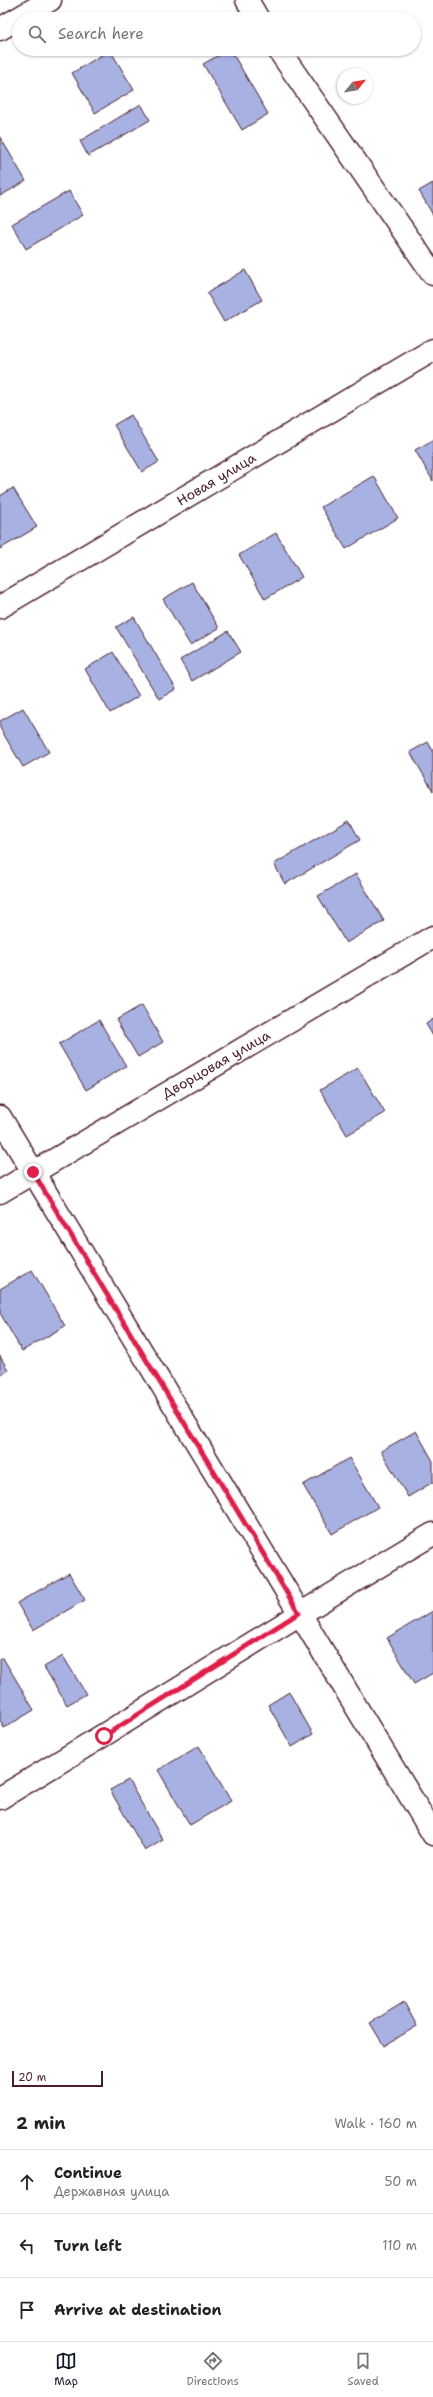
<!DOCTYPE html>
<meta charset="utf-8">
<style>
:root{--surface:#fff;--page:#f2f2f2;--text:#222;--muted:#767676;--line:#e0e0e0;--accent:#111827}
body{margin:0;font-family:"Shantell Sans",sans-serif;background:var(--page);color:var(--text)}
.compass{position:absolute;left:337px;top:68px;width:36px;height:36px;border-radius:50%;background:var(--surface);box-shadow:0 1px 3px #0004;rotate:60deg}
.scale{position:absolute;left:12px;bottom:10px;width:91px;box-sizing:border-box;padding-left:4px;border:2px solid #4a1f2b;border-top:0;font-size:11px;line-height:14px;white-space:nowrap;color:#4a1f2b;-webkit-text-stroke:3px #fff;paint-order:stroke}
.stop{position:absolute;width:12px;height:12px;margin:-9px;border:3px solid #e11d48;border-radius:50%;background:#fff}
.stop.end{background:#e11d48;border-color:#fff;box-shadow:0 1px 4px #0008}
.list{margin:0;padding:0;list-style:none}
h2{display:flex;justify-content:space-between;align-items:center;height:52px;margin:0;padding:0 16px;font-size:17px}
h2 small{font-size:13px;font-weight:400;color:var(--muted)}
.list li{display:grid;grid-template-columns:26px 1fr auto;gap:12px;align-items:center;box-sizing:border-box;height:64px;padding:0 16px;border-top:1px solid var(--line)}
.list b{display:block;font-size:15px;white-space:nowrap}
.list p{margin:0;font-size:13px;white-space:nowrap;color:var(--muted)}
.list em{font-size:13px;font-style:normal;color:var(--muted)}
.icon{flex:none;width:22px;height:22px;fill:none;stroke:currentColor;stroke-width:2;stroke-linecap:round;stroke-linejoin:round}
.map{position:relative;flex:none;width:433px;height:2097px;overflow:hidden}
.search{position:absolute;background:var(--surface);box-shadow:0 1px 3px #0004;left:12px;right:12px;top:12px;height:44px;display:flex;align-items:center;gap:10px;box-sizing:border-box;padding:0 14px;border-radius:22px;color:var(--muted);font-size:15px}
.sheet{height:244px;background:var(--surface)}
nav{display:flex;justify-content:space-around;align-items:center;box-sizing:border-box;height:56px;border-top:1px solid var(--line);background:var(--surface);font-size:11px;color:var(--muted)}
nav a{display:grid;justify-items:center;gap:2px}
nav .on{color:var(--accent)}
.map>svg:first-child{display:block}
.building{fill:#a7b1e2;stroke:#4a1f2b}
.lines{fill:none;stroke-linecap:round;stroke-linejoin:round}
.street-casing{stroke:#4a1f2b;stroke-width:25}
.street{stroke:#fff;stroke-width:22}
.route{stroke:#e11d48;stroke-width:5}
.labels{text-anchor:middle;stroke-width:3;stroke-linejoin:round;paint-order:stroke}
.street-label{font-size:14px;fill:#4a1f2b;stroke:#fff}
</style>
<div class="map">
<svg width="433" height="2097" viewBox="0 0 433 2097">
<rect width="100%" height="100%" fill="#fff"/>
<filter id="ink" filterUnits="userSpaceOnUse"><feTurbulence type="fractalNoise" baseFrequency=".025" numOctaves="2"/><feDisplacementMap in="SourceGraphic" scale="8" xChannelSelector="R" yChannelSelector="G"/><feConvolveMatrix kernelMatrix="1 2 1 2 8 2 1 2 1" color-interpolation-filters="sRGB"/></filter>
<g filter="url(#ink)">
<g class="building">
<polygon points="230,49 268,114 242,130 203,64"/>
<polygon points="110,50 134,90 95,113 72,73"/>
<polygon points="141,104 150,120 88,156 80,141"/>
<polygon points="0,137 26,181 0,196"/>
<polygon points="433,183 433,215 419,191"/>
<polygon points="69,191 83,215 26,249 12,224"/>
<polygon points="245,270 262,300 224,322 207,293"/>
<polygon points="131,415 159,462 142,472 114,425"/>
<polygon points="433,440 433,481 415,450"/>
<polygon points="374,476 398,518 346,549 321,507"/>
<polygon points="13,488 37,527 0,549 0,496"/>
<polygon points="276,533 302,577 265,599 239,555"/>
<polygon points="192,582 219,628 190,645 163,599"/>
<polygon points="134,617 176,689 159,699 116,627"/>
<polygon points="228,631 241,652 192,681 180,660"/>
<polygon points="113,652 139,696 110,713 85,669"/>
<polygon points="23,708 49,752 23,767 0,728 0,721"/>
<polygon points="428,742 433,751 433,791 410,752"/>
<polygon points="349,820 360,840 285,884 274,864"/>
<polygon points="356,874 384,921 346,943 318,896"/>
<polygon points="142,1005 163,1042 138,1057 116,1020"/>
<polygon points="433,1019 433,1036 426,1024"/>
<polygon points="99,1020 126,1066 86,1090 59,1044"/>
<polygon points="358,1068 385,1113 347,1135 320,1090"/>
<polygon points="32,1270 65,1326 22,1351 0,1313 0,1289"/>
<polygon points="0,1356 8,1370 0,1375"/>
<polygon points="416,1431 433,1461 433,1482 408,1497 381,1451"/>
<polygon points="349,1458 378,1507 332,1534 303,1485"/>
<polygon points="69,1573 85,1600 33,1630 17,1603"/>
<polygon points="433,1611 433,1673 414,1684 387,1638"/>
<polygon points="63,1656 86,1694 67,1705 44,1667"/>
<polygon points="3,1658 34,1710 4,1728 0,1720 0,1659"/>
<polygon points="289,1692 313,1734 292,1747 268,1705"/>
<polygon points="199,1746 231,1801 190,1825 158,1770"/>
<polygon points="128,1780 163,1840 145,1851 110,1790"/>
<polygon points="404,2002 417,2026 384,2046 370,2023"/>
</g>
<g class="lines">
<g class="street-casing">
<g id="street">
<polyline points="247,0 258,19"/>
<polyline points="0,29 50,0"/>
<polyline points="278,49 433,274"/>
<polyline points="0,607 433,350"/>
<polyline points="0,1117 433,1834"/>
<polyline points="0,1192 433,937"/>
<path d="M0 1798C145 1711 287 1620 433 1534"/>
</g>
</g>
<use href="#street" class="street"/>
</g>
</g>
<g class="lines" filter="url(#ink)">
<polyline class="route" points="33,1172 299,1613 104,1736"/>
</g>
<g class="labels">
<g class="street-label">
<text transform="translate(216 479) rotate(-31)" y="5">Новая улица</text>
<text transform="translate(216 1064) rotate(-30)" y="5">Дворцовая улица</text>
</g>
</g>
</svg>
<svg class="compass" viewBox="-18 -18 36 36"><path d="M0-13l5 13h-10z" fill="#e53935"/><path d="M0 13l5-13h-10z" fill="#767676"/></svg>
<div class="scale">20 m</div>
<div class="stop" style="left:104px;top:1736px"></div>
<div class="stop end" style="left:33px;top:1172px"></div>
<div class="search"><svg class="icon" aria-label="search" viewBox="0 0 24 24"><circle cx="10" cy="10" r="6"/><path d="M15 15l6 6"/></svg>Search here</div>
</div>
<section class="sheet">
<h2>2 min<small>Walk · 160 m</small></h2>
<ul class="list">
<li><svg class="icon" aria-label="ahead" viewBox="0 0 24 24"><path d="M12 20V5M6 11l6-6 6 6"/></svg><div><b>Continue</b><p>Державная улица</p></div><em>50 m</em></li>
<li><svg class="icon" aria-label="left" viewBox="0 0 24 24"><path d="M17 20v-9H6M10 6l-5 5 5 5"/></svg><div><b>Turn left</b></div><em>110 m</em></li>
<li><svg class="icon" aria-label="arrive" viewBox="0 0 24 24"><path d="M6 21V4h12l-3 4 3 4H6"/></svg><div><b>Arrive at destination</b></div></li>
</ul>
</section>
<nav>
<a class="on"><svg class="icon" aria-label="map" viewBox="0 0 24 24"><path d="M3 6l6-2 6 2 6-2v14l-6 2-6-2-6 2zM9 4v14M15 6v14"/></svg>Map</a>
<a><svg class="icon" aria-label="directions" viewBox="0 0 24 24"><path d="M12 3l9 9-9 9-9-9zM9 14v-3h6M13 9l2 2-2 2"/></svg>Directions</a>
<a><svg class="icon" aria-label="saved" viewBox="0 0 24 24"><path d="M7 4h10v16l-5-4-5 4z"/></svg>Saved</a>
</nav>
